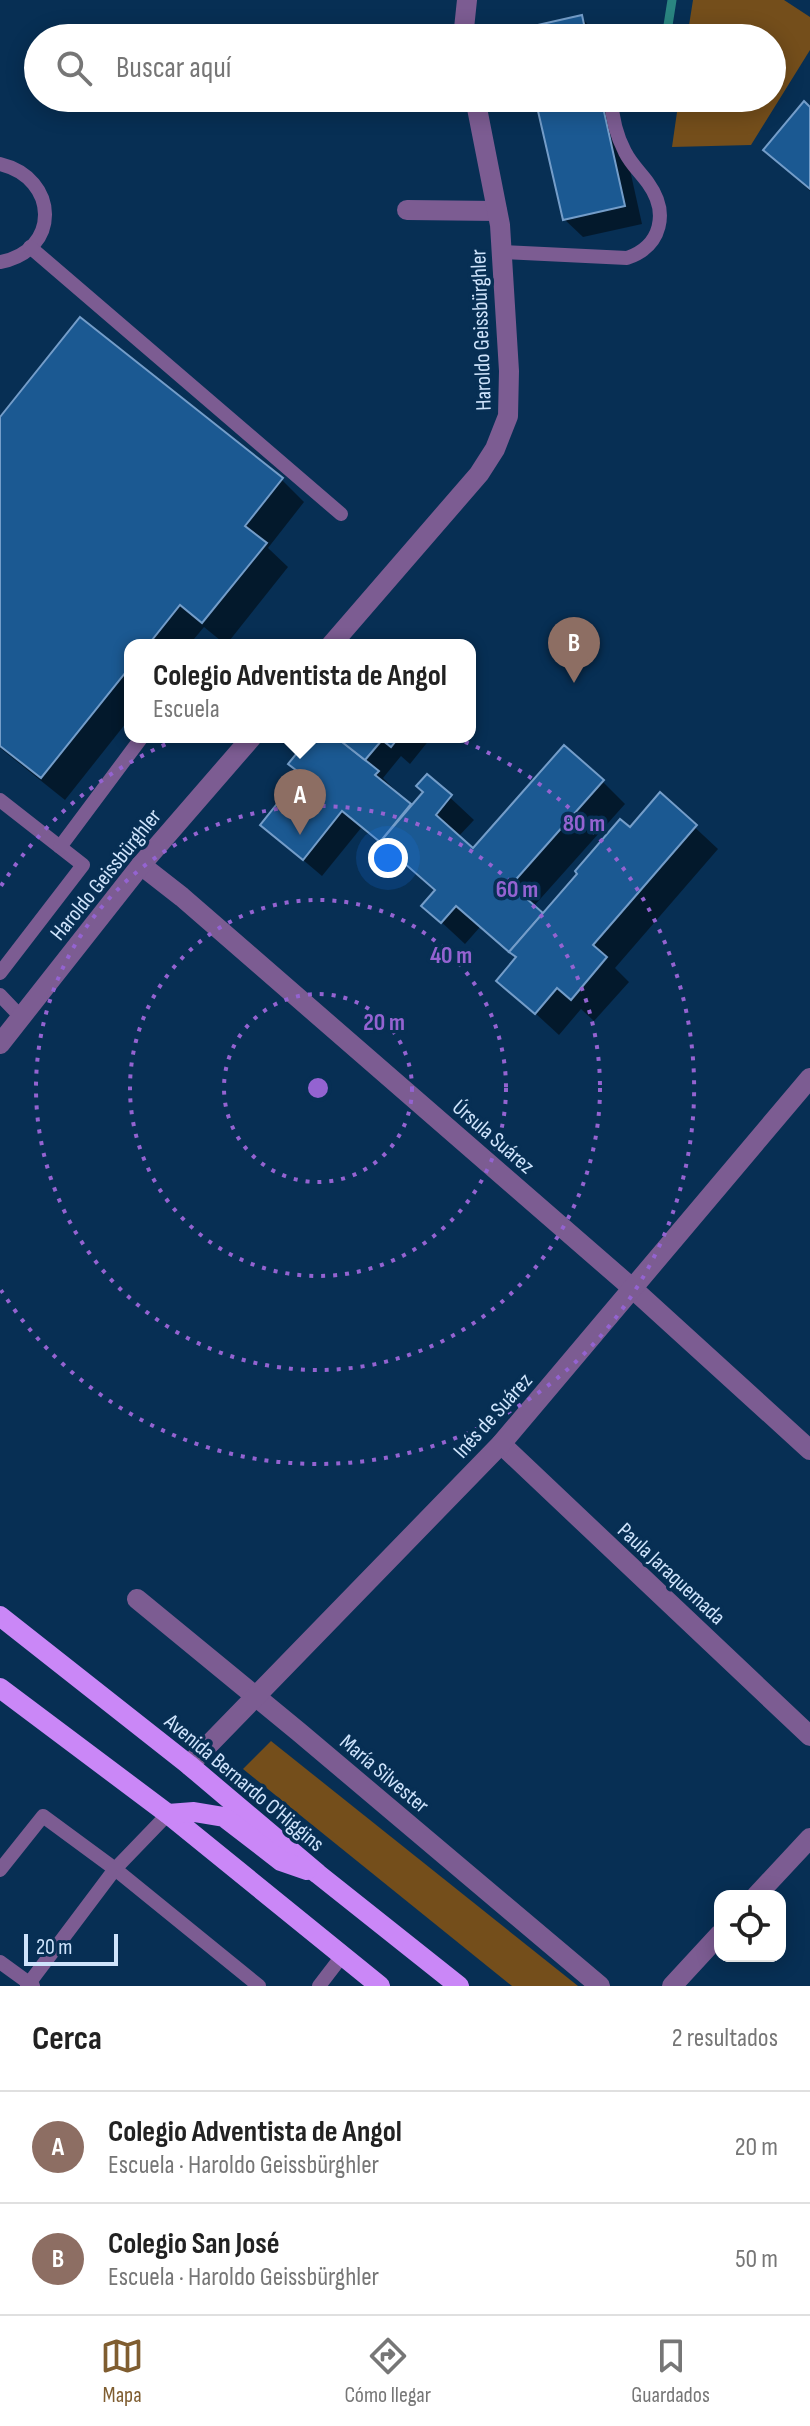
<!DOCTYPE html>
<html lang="es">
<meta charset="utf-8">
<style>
:root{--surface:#fff;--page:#f2f2f2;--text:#222;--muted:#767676;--line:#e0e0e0;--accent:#7f5d30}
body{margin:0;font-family:"Sofia Sans Condensed",sans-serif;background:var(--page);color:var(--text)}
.controls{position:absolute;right:24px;bottom:24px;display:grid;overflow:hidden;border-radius:16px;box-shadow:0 4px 20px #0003}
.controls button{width:72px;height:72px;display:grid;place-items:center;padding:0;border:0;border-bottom:2px solid var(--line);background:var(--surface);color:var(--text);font:40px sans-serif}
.scale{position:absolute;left:24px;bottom:20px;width:94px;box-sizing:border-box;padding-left:8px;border:4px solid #cfe4fc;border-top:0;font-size:22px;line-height:28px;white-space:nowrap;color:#cfe4fc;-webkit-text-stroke:6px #072f54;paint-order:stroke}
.you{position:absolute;left:388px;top:858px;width:28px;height:28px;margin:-20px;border:6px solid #fff;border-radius:50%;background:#1a73e8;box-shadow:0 0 0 12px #1a73e833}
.badge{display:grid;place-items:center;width:52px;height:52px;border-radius:50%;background:var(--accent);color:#fff;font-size:26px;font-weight:700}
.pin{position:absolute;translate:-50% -66px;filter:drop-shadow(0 2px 4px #0008)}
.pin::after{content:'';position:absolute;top:42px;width:28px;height:24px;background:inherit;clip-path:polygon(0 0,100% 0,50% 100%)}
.popup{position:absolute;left:124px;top:639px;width:352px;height:104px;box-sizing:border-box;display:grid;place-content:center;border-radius:16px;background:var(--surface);filter:drop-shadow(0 2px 6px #0005);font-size:26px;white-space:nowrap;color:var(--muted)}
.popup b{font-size:30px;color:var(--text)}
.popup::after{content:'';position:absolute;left:50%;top:100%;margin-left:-16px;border:16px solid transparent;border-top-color:var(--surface)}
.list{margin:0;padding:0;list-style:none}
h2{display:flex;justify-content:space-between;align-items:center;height:104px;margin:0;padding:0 32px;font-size:34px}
h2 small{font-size:26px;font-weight:400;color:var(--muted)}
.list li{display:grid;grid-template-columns:52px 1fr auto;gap:24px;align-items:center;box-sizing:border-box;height:112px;padding:0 32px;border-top:2px solid var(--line)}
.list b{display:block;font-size:30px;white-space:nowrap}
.list p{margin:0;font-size:26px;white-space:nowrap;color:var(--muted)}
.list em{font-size:26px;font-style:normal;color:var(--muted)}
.icon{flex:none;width:44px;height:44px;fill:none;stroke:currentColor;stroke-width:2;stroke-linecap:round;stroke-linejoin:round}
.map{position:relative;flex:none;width:810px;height:1986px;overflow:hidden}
.search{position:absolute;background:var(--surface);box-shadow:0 4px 20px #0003;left:24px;right:24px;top:24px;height:88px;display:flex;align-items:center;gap:20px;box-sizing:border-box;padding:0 28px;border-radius:44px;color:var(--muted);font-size:30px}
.sheet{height:328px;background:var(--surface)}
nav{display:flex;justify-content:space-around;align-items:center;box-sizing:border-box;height:112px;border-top:2px solid var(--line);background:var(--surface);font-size:22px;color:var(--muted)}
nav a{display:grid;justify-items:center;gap:4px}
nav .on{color:var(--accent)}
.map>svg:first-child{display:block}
.green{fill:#744e1b}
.shadow{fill:#0007}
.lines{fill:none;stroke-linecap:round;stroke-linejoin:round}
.stream{stroke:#2a8581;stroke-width:9}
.building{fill:#1b5992;stroke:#749dc9;stroke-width:2}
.service{stroke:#7c5c92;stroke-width:14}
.minor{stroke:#7c5c92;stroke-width:20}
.tertiary{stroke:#7c5c92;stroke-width:20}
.primary{stroke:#ca87f7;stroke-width:20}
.ring{fill:none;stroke:#9463d1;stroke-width:4;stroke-dasharray:4 8}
.labels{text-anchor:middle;stroke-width:7;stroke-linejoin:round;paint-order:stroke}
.street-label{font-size:22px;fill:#cfe4fc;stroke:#072f54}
.centre{fill:#9463d1;stroke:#072f54;stroke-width:4}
.ring-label{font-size:24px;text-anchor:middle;font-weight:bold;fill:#9463d1;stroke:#072f54;stroke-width:7;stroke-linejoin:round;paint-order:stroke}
</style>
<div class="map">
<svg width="810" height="1986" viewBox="0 0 810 1986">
<rect width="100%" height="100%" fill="#072f54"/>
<g class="green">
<polygon points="693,0 784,0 810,17 810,50 751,145 672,147 679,98 772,98 772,38 687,38"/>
<polygon points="271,1741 578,1986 512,1986 243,1769"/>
</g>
<g class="shadow">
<polygon points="581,17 600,38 524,38"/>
<polygon points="537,98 614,98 642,224 583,237 564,219"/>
<polygon points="810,109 810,191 765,150"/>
<polygon points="80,320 282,480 304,502 268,548 288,567 226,645 204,627 189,645 130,645 130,718 65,800 0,748 0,420"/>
<polygon points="312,737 333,737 337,740 340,737 428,737 430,739 410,764 401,756 383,778 395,790 393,792 412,808 425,793 427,776 474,820 458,837 473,850 602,781 625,804 533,907 543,916 630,830 660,795 718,849 615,968 629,982 594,1021 581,1009 559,1035 499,980 517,959 480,927 465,944 424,906 437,891 361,828 322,876 262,825 302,775"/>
</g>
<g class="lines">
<polyline class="stream" points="666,38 672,0"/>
</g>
<g class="building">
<polygon points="582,15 587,38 522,38 520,29"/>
<polygon points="535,98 601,98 625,206 563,220"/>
<polygon points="804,101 810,107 810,189 763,150"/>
<polygon points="80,317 283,478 245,526 267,543 202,623 180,605 148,645 130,645 130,667 41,778 0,746 0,417"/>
<polygon points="310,737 336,737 379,771 375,775 411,804 380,842 342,811 303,860 260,825 301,774 288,764"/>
<polygon points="399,737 391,747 382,740 365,760 337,738"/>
<polygon points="564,745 604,780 511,885 543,913 509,952 456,906 441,923 421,906 435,890 380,842 423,792 416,786 427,774 452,795 436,815 473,848"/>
<polygon points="660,792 697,825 593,945 607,957 571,1000 557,988 535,1014 496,981 516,957 509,952 577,874 575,871 620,819 630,827"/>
</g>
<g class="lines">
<g class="service">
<polyline points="611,37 611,38"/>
<path d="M0 164C59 178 61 251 0 262"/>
<polyline points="30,247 341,514"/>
<path d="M502 252 627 258C662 246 669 212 648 183 640 172 631 164 625 152 616 135 612 117 611 98"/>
<polyline points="0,800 83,865 0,973"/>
<polyline points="60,847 142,737"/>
<polyline points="0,995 21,1017"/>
<polyline points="0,1870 43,1816 115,1869 259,1986"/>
<polyline points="0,1962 33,1986"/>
<polyline points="27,1986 115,1869 168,1814"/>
<polyline points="319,1986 342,1956"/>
</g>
<g class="minor">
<polyline points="407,210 497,211"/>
<polyline points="141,865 182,897 632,1288 810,1450"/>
<polyline points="501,1444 810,1736"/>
<polyline points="137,1599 299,1732 600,1986"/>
<polyline points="189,1765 501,1444 810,1078"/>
</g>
<g class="tertiary">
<polyline points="463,38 467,0"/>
<polyline points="331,645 479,474 495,449 508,416 509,371 500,225 475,98"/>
<polyline points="0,1044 141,865 252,737"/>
<polyline points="756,1896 810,1838"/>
<polyline points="672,1986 720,1934"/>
</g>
<g class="primary">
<polyline points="0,1616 189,1765 318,1874 459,1986"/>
<polyline points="0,1688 168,1814 380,1986"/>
<polyline points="168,1814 194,1812 224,1817 281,1861 307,1870"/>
</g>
</g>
<g class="ring">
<circle cx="318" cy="1088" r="94"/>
<circle cx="318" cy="1088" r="188"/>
<circle cx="318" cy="1088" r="282"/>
<path d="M1 886A376 376 0 1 1 1 1290"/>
</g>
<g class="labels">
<g class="street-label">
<text transform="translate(480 330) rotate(-92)" y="8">Haroldo Geissbürghler</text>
<text transform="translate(105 874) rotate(-51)" y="8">Haroldo Geissbürghler</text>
<text transform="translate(494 1136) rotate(41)" y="8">Úrsula Suárez</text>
<text transform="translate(492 1415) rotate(-48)" y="8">Inés de Suárez</text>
<text transform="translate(672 1573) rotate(43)" y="8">Paula Jaraquemada</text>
<text transform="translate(385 1773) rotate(40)" y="8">María Silvester</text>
<text transform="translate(245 1782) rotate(40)" y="8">Avenida Bernardo O'Higgins</text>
</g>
</g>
<circle cx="318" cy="1088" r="12" class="centre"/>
<g class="ring-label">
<text x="584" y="831">80 m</text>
<text x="517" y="897">60 m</text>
<text x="451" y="963">40 m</text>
<text x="384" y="1030">20 m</text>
</g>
</svg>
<div class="controls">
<button><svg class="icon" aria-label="locate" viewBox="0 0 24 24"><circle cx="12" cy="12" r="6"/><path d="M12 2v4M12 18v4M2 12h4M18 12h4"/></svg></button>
</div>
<div class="scale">20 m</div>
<div class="you"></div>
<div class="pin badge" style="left:300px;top:835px;background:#8d6e63">A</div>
<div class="popup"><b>Colegio Adventista de Angol</b>Escuela</div>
<div class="pin badge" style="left:574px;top:683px;background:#8d6e63">B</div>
<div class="search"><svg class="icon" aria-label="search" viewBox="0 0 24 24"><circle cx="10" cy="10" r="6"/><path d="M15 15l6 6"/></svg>Buscar aquí</div>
</div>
<section class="sheet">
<h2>Cerca<small>2 resultados</small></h2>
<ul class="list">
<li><span class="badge" style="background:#8d6e63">A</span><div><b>Colegio Adventista de Angol</b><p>Escuela · Haroldo Geissbürghler</p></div><em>20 m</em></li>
<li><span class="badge" style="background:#8d6e63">B</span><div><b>Colegio San José</b><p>Escuela · Haroldo Geissbürghler</p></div><em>50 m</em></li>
</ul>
</section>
<nav>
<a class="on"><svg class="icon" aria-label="map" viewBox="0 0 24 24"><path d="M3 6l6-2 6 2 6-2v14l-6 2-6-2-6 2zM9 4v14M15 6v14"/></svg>Mapa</a>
<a><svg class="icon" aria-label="directions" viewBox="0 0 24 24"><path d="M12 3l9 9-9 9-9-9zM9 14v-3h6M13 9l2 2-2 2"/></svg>Cómo llegar</a>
<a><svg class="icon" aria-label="saved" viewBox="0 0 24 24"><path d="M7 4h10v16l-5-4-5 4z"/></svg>Guardados</a>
</nav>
